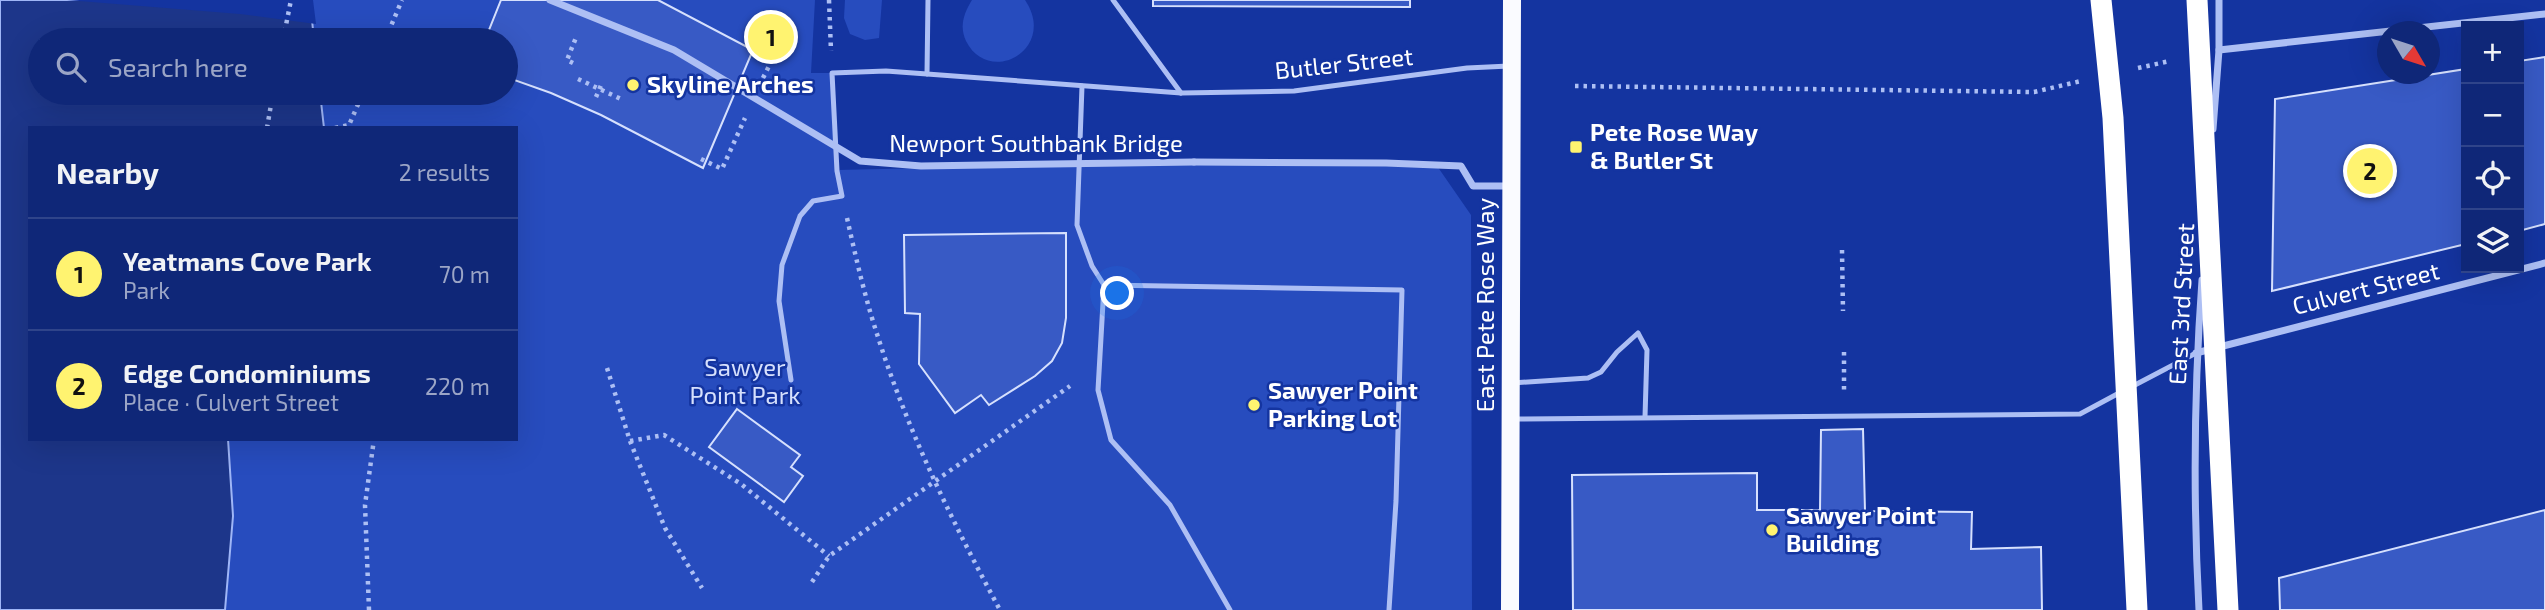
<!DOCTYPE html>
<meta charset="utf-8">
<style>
:root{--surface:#0f2778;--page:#1d3380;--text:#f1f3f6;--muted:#9ba5c6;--line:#2f448a;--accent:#fff370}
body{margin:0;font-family:"Exo 2",sans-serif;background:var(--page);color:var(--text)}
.controls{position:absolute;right:21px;top:21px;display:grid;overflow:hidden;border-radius:0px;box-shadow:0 7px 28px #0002}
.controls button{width:63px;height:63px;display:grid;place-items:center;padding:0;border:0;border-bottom:2px solid var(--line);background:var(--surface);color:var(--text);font:35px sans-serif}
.compass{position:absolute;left:2377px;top:21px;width:63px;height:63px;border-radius:50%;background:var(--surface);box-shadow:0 7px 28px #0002;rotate:129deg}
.you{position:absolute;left:1118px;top:294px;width:24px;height:24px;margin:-18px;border:5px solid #fff;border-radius:50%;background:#1a73e8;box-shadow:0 0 0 10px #1a73e833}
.badge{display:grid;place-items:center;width:46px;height:46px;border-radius:50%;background:var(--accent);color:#111;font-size:23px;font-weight:700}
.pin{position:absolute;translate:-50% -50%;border:4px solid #fff;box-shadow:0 2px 7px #0006}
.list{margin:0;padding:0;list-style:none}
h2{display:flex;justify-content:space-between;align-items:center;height:91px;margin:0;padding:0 28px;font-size:30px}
h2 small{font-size:23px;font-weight:400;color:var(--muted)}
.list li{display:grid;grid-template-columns:46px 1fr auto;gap:21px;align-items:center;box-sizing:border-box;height:112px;padding:0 28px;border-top:2px solid var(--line)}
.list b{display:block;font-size:26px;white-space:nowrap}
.list p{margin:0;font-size:23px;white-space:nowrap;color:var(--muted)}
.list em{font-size:23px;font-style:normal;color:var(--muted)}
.icon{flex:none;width:38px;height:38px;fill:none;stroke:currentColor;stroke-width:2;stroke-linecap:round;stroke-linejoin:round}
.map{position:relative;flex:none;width:2545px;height:610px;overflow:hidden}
.search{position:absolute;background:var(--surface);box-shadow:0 7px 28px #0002;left:28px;top:28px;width:490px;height:77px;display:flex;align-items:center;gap:18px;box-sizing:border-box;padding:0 24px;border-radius:38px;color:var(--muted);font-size:26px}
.panel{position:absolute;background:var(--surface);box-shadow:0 7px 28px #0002;left:28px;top:126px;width:490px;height:315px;border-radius:0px}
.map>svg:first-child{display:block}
.green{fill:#274cbe}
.water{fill:#1d368a;stroke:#9fb6f7;stroke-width:2}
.pier{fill:#1434a0}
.building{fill:#385ac5;stroke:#d6e0fd;stroke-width:2}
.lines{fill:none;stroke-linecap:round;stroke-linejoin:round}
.path{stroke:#adbff4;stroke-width:4.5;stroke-dasharray:3.5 5;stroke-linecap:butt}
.lane{stroke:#adbff4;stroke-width:5}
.street{stroke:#adbff4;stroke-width:7}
.primary{stroke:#fafbff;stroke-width:18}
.street-bridge{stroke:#adbff4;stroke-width:7}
.highway-bridge{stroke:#fff;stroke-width:21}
.poi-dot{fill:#fff370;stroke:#1434a0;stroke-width:2.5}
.labels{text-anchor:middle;stroke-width:5;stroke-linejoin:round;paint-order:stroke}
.street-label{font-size:24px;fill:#fff;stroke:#1434a0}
.poi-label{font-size:24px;font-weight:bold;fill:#fff;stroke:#1434a0;text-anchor:start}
.park-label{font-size:24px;fill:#d6e0fd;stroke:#1434a0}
</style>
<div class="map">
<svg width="2545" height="610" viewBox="0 0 2545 610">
<rect width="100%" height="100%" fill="#1434a0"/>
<g class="green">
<polygon points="310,0 815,0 811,73 832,73 837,170 1194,162 1435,163 1471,215 1472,610 225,610 233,516 228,439 516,439 516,128 324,128 320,93 506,93 506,40 314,40"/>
<polygon points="845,0 882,0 879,38 865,40 850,34 844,18"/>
<path d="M972 0H1025C1058 49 989 87 966 41 959 26 964 13 972 0Z"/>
</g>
<polygon class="water" points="0,0 310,0 314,40 40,40 40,93 320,93 324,128 30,128 30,439 228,439 233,516 225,610 0,610"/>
<polygon class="pier" points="67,0 313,0 316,24 240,14"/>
<g class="building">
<polygon points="501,0 658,0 753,50 703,168 601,115 551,93 506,77 506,40 485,40"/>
<polygon points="1153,0 1410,0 1410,7 1153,6"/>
<polygon points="2545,57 2545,224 2519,231 2519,61"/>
<polygon points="2466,69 2466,244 2272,291 2275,99"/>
<polygon points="1066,233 1066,318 1062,343 1052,361 1035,376 989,405 981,395 955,413 919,364 920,314 905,313 904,235"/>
<polygon points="737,409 800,455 791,467 803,476 784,502 709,447"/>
<polygon points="1863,429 1865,511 1972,512 1971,549 2041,547 2042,610 1573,610 1572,475 1757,473 1757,510 1820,510 1821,430"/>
<polygon points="2545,510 2545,610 2280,610 2279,578"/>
</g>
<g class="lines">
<g class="path">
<polyline points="829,0 831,51"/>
<polyline points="283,40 291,0"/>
<polyline points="385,40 402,0"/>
<polyline points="573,63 567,60 577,35"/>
<polyline points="2138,68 2170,61"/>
<polyline points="763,78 772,60"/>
<polyline points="578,79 621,99"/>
<polyline points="1575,86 2034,92 2081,81"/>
<polyline points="596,97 602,83"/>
<polyline points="267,128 273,93"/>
<polyline points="335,128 349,125 363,93"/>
<polyline points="701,159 722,169 745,118"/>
<path d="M847 218C856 258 865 298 878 337 908 432 953 523 1000 610"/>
<polyline points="1842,250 1843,311"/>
<polyline points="1844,352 1844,393"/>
<polyline points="607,368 630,441 665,528 702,588"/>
<polyline points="630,441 664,435 741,484 829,556"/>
<polyline points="812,582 829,556 1070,386"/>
<polyline points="369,610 365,505 374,439"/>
</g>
<g class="lane">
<polyline points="928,0 927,74 1181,93 1294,91 1467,68 1509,66"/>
<polyline points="1113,0 1181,93"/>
<polyline points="1082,86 1077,225 1092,266 1104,285"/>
<polyline points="791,380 779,301 782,265 800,216 813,201 842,196 837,171 832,73 886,71 927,74"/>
<polyline points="1512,383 1588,378 1601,372 1617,352 1638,333 1647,350 1645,417"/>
<polyline points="2133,386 2196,353"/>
<polyline points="1513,419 2080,414 2121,392"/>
<polyline points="1230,610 1170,505 1111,440 1098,390 1104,285 1402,290 1396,501 1389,610"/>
</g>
<g class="street">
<polyline points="2219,50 2545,14"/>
<polyline points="2213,129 2219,50 2219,0"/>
<polyline points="1194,162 1386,163 1461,166 1473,186 1509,186"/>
<polyline points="2196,353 2545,263"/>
<path d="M2199 610C2193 500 2194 390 2202 280"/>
</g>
<polyline class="primary" points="1510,610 1512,0"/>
<polyline class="street-bridge" points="550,0 674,50 860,161 921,166 1194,162"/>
<g class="highway-bridge">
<polyline points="2101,0 2113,118 2137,610"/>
<polyline points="2197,0 2228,610"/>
</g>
</g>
<g class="poi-dot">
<circle cx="633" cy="85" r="7"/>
<rect x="1569" y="140" width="14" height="14" rx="3.5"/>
<circle cx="1254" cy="405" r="7"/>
<circle cx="1772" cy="530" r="7"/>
</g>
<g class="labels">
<g class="street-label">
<text transform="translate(1344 64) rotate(-6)" y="8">Butler Street</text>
<text x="1036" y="152">Newport Southbank Bridge</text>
<text transform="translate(2366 289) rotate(-14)" y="8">Culvert Street</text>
<text transform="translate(2182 304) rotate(-87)" y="8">East 3rd Street</text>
<text transform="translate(1486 305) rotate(-90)" y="8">East Pete Rose Way</text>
</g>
<g class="poi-label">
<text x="647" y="93">Skyline Arches</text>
<text x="1590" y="141">Pete Rose Way<tspan x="1590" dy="28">&amp; Butler St</tspan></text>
<text x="1268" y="399">Sawyer Point<tspan x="1268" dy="28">Parking Lot</tspan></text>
<text x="1786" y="524">Sawyer Point<tspan x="1786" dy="28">Building</tspan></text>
</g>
<g class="park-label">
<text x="745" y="376">Sawyer<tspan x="745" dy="28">Point Park</tspan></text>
</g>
</g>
</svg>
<div class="controls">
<button>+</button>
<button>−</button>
<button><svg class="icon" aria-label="locate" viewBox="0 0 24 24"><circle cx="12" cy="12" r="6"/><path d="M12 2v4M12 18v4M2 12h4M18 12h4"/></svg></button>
<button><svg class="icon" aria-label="layers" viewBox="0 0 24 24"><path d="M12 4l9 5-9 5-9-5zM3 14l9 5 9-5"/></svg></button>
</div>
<svg class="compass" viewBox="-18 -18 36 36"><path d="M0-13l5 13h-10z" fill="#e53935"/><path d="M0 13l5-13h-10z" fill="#9ba5c6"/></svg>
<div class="you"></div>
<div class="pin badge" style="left:771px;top:37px">1</div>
<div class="pin badge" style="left:2370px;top:171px">2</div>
<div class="search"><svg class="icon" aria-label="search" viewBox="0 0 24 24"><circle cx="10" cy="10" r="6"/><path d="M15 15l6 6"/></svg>Search here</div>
<section class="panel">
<h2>Nearby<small>2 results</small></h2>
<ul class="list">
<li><span class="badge">1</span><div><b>Yeatmans Cove Park</b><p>Park</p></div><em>70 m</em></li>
<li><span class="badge">2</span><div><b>Edge Condominiums</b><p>Place · Culvert Street</p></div><em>220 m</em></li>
</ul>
</section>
</div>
